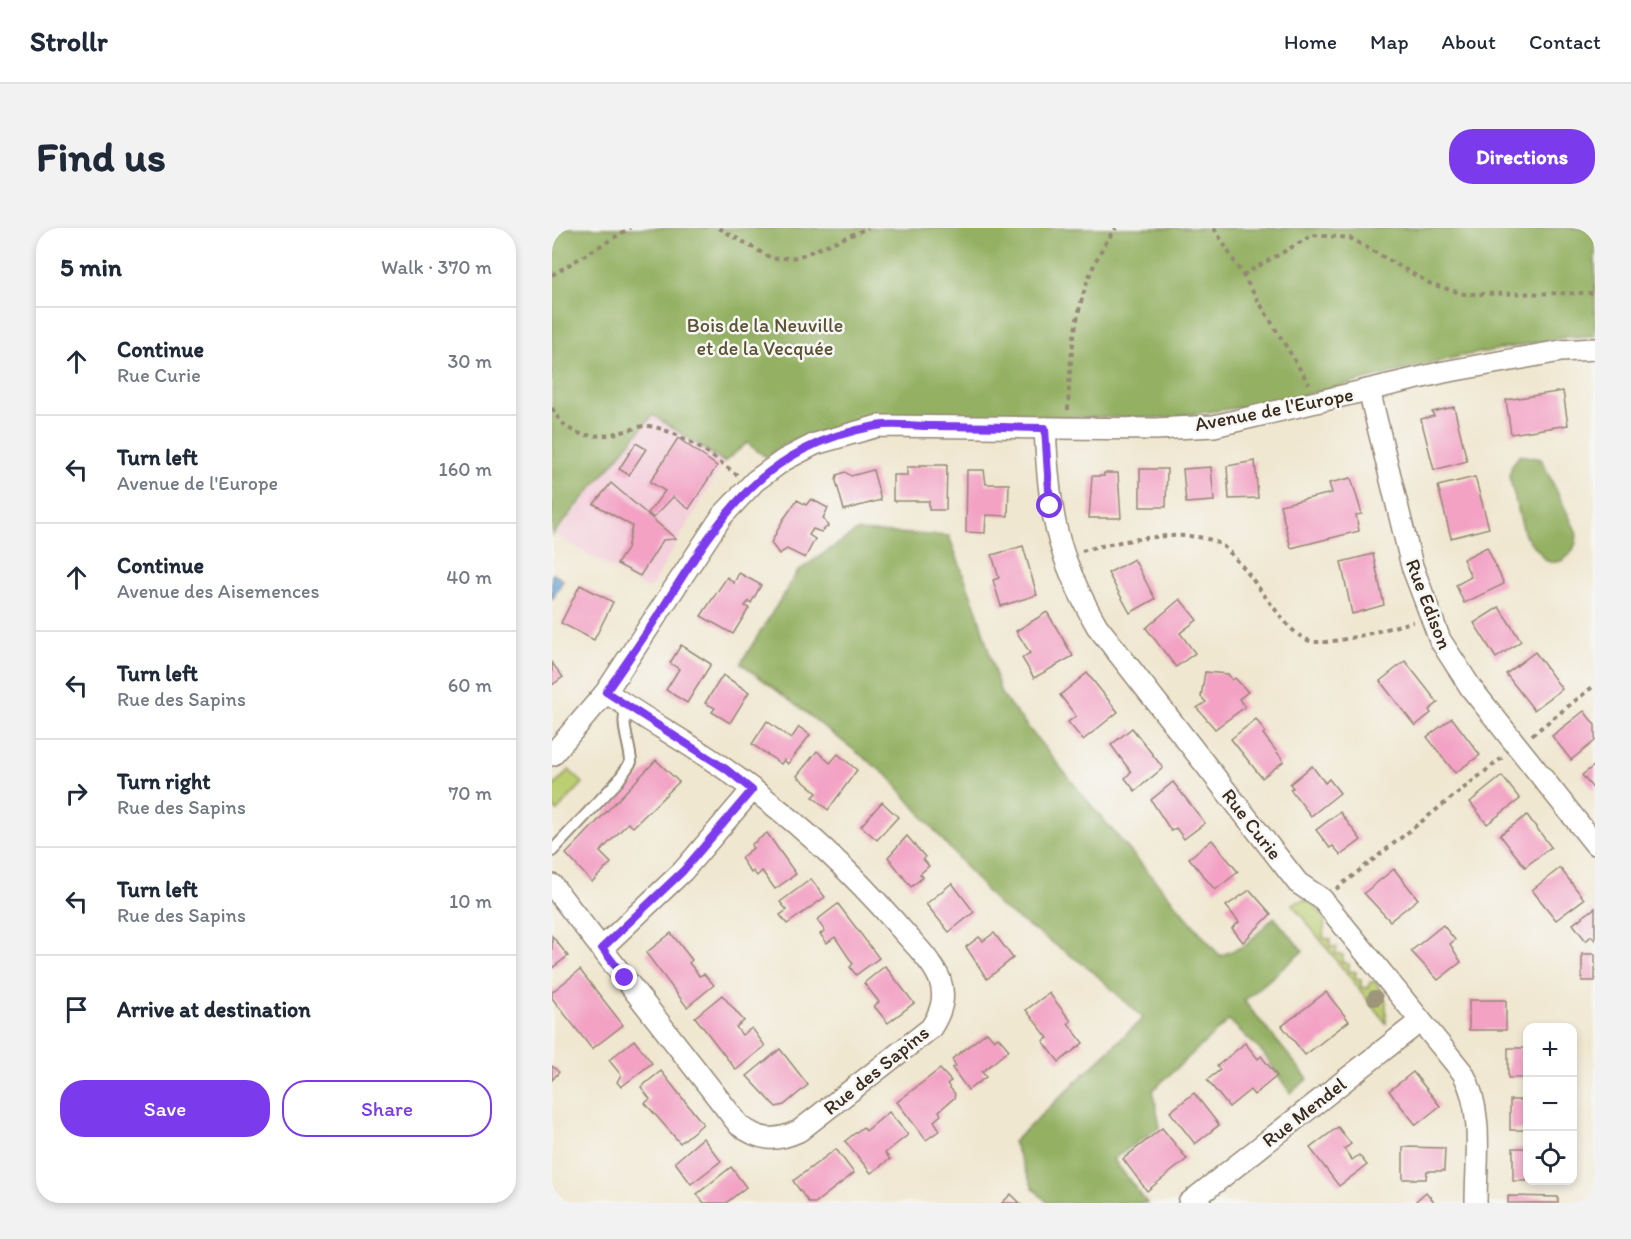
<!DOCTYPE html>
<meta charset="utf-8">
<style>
:root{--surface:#fff;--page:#f2f2f3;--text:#1f2937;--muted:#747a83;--line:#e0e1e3;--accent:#7c3aed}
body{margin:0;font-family:Itim,sans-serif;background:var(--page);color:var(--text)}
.controls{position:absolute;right:18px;bottom:18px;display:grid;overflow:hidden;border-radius:12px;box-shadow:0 3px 9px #0003}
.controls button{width:54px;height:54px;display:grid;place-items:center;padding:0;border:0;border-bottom:2px solid var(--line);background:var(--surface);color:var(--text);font:30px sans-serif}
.stop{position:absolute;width:18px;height:18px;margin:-14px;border:4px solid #7c3aed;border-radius:50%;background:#fff}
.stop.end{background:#7c3aed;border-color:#fff;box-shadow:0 2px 6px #0008}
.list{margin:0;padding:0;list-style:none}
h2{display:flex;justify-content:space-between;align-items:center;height:78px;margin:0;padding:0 24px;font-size:26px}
h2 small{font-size:20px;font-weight:400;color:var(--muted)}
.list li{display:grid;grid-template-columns:39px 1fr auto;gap:18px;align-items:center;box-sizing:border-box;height:108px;padding:0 24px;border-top:2px solid var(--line)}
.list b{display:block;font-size:22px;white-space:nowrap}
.list p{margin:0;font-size:20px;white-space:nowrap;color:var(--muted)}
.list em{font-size:20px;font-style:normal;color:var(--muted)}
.actions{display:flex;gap:12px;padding:18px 24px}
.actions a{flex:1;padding:14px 0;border:2px solid var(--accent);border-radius:24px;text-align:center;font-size:21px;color:var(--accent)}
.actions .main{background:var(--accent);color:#fff}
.icon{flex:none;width:33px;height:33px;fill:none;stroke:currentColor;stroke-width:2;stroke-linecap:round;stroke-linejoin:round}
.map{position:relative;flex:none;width:1043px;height:975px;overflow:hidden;border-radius:24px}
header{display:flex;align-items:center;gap:36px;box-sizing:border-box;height:84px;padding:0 30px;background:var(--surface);border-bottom:2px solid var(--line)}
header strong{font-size:28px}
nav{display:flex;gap:33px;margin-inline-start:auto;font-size:21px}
.intro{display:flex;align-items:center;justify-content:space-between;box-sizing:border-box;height:144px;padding:0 36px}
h1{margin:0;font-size:42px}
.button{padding:15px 27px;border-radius:24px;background:var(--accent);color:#fff;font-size:21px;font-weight:700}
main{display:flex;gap:36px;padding:0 36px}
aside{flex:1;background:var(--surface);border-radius:24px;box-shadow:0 3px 9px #0003}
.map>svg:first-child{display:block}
.built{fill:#f4cfdc}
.green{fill:#bbce71;stroke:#7b7c48;stroke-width:1.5}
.forest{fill:#94b163;stroke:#686e40;stroke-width:1.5}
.water{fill:#67a6d9;stroke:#51687c;stroke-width:1.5}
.building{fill:#f3a2c4}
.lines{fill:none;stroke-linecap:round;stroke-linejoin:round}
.lane-casing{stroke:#968877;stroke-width:14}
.street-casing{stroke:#968877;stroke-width:24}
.path{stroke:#968877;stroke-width:4;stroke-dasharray:4.5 4.5;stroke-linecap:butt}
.lane{stroke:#fff;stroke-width:10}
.street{stroke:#fff;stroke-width:21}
.tree{fill:#9e967a}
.route{stroke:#7c3aed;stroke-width:8}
.labels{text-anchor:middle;stroke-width:5;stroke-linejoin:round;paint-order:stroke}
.park-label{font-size:20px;fill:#5b5333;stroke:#f6f6f2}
.street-label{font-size:20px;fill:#3b2a1e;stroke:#f6f6f2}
</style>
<header>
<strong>Strollr</strong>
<nav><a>Home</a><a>Map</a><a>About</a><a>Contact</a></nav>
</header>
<div class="intro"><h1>Find us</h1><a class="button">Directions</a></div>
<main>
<aside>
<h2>5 min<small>Walk · 370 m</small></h2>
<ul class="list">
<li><svg class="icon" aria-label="ahead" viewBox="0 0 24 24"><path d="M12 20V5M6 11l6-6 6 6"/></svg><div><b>Continue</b><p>Rue Curie</p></div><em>30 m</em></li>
<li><svg class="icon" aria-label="left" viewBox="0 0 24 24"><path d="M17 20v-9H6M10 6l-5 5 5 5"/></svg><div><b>Turn left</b><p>Avenue de l'Europe</p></div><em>160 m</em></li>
<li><svg class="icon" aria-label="ahead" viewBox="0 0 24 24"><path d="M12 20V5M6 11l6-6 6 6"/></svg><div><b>Continue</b><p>Avenue des Aisemences</p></div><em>40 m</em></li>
<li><svg class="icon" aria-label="left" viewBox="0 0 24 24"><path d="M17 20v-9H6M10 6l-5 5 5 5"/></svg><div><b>Turn left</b><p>Rue des Sapins</p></div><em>60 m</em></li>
<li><svg class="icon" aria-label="right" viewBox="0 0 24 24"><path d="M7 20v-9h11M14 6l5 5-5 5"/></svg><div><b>Turn right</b><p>Rue des Sapins</p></div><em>70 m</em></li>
<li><svg class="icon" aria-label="left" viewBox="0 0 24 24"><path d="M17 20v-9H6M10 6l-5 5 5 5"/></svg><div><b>Turn left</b><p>Rue des Sapins</p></div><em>10 m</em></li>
<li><svg class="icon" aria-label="arrive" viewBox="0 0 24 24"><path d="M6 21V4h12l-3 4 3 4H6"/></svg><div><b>Arrive at destination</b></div></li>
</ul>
<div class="actions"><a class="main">Save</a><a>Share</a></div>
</aside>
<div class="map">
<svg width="1043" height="975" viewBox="0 0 1043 975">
<rect width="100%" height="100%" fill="#f6f6f2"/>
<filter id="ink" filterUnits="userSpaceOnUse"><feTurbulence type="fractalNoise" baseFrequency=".0167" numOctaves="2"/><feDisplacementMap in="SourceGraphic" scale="12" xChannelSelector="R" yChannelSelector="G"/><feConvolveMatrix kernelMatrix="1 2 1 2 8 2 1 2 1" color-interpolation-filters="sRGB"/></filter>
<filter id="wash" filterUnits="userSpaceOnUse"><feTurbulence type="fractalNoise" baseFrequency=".008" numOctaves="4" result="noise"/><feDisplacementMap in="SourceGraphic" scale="24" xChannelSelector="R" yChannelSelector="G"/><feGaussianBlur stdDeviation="1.35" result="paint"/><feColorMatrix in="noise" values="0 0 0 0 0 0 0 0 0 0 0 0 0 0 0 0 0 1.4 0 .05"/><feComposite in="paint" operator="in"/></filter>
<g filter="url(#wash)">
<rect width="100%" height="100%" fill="#f0e7d0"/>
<polygon class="built" points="101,186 172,234 97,362 4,307"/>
<g class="green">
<polygon points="17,542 31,555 5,583 0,578 0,560"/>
<polygon points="751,672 760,675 773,691 771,710 778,711 778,719 785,719 784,726 791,727 790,734 797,736 797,743 804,744 803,751 809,752 809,759 816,760 818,754 824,754 834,774 834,795 740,676"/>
</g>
<g class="forest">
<polygon points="0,0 1043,0 1043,108 1015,109 905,129 720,175 613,190 318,187 233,216 214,229 195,215 172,234 101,187 0,308"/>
<path d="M968 227 989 231 1024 303C1028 319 1013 339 995 333L973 308 957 248 960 237Z"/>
<polygon points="305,303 397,308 426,386 449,466 543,582 668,728 694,717 722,689 751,723 692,773 756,851 738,865 712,826 677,792 601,862 608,899 561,931 595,975 496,975 481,960 461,914 591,790 538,741 446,677 337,549 189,435 246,343"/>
</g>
<polygon class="water" points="1,346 11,352 0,372 0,347"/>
<g id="blocks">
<g class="building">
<polygon points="1011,163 1016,197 959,206 954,172"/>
<polygon points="902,179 915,233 882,242 869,191 882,188 880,184"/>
<polygon points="126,210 165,238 137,281 121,269 101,290 96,285 113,263 98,254"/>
<polygon points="84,215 94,221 77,247 67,241"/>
<polygon points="703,233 706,270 677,271 675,238"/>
<polygon points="368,237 395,237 394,282 377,282 377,273 341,273 341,247 355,247 355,239 368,239"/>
<polygon points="659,239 662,273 634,275 631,241"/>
<polygon points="588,241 615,241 614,279 588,279"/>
<polygon points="321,242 329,272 292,282 284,253 285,247 293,244 299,248"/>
<polygon points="415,242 432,242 434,256 457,256 456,288 434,287 433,305 414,304"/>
<polygon points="552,245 566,245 569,290 537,290 540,248 552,248"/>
<polygon points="923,249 937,300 899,310 886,258"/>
<polygon points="799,250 810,286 804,287 807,303 739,320 728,277 780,265 777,255"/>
<polygon points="59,255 124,311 111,312 88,348 65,336 75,321 80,298 42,276"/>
<polygon points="259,271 276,280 271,290 276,298 269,304 261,301 257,307 263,311 253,330 235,321 227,326 219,315 231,292 245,272 254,277"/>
<polygon points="471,318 485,367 449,378 441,352 447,350 440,327"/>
<polygon points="935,319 952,356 912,375 904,357 919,349 911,331"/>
<polygon points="821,326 832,377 800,386 789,334"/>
<polygon points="582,331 603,371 578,385 556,345"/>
<polygon points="187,345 209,357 199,375 197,373 193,378 197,380 181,406 149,388 175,349 182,355"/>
<polygon points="28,357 61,374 42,412 9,395"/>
<polygon points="628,371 645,392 628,405 643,425 624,439 594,400"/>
<polygon points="947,379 969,413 944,430 922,395"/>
<polygon points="495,384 521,428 482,450 470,430 478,425 464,403"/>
<polygon points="129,417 159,436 135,475 114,462 127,441 118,435"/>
<polygon points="983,424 1010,461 982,482 954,446"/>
<polygon points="853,433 886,475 877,482 879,485 863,498 828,453"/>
<polygon points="0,435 11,449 0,457"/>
<polygon points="653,444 676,446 680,452 683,450 696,464 687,471 693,479 663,501 645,480 654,474 649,469"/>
<polygon points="535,445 566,484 531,512 516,494 524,488 508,467"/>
<polygon points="171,447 197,464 178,495 160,484 163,480 153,475"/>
<polygon points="1032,483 1043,497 1043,513 1019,532 1000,508"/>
<polygon points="900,490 928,527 903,545 875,509"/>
<polygon points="704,491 713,504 711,506 732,533 710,550 679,511"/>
<polygon points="215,493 239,511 247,499 258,507 236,536 232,532 229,536 200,516"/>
<polygon points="580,500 611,540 583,563 573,550 579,544 559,517"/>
<polygon points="265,523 278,535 286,526 305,542 276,582 261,569 265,565 245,548"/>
<polygon points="104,532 127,554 81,599 76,595 48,624 59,635 40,654 14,626"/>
<polygon points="1043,537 1043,563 1030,547"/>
<polygon points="760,538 773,555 777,551 788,565 759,588 738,561 741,560 738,556"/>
<polygon points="950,548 968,571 935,596 918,574"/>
<polygon points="621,554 653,595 632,611 624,600 619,603 599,572"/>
<polygon points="330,574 346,589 325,612 309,598"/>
<polygon points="788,584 809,612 789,627 781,618 778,620 764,602"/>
<polygon points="975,587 999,619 973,639 948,607"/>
<polygon points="215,605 244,646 223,661 210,643 205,648 201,643 199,645 189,630 201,620 199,617"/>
<polygon points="355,608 373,629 371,631 377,638 368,646 371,649 359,659 336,629"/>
<polygon points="660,612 686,644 663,662 637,630"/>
<polygon points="1008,640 1032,671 1004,692 980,662"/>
<polygon points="842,641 866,671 838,693 812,665"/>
<polygon points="259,651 273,669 235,696 228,687 235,682 228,674"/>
<polygon points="400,655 422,684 397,704 374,676"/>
<polygon points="698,662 719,686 691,714 680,700 687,694 674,678"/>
<polygon points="286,676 327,730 304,747 298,739 301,736 283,709 275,715 268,706 273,703 265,692"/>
<polygon points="1043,680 1043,712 1039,708 1034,713 1021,696"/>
<polygon points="891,697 903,712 898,716 909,734 886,752 859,723"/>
<polygon points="119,705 140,732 137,735 144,743 147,748 152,746 162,757 135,779 94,725"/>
<polygon points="442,705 461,730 435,751 414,719 427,709 431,713"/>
<polygon points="0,708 16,728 0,740"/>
<rect x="1030" y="726" width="13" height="27"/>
<polygon points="333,738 362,775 336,795 322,778 327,774 312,755"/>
<polygon points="28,742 71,797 40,821 0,770 0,764"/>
<polygon points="774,764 797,793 753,827 730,798"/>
<polygon points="497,765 519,793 516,795 531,815 507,834 491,813 496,810 474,782"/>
<polygon points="170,767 192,793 184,799 190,807 200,800 213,818 184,842 143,789"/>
<rect x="917" y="772" width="37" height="30"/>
<polygon points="435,804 442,812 446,809 457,822 430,844 434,849 416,862 400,840 404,838 400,831"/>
<polygon points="82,812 100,835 69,859 65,854 69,847 57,832"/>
<polygon points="693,815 706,831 709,828 725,848 702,867 698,862 677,879 655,852 668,842 665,838"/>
<rect x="956" y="820" width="19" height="30"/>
<polygon points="228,821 256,857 232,877 224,879 195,848"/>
<polygon points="0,838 7,844 0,852"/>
<polygon points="388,841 399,853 395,856 403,866 402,870 387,883 389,887 382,893 388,902 374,912 345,874"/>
<polygon points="109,843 151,896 128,915 93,875 98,871 89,859"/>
<polygon points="861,844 888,878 864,897 837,863"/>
<polygon points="642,865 667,897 643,916 618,884"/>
<rect x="958" y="872" width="17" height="30"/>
<polygon points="337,884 356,907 333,925 338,931 319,945 293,913 311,899 314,903"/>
<polygon points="786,899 799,916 792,921 800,932 807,927 815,937 787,958 758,920"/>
<polygon points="610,900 635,931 595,963 571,931"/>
<polygon points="151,910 169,933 139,956 123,934"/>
<polygon points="851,919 893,920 892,943 875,943 874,951 851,951"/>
<rect x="961" y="920" width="14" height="33"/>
<polygon points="284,921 302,945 263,975 257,975 241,953"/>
<polygon points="179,939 194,959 174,975 152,975 145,966"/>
<polygon points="874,964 883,975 865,975 864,973"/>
<polygon points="459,966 468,975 450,975"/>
<polygon points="956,968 1006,969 1006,975 956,975"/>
</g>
</g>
</g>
<g filter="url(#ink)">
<use href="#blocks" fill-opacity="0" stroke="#968877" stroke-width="1.5"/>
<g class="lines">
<g class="lane-casing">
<path id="lane" d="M0 623 66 553 79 534C78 515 67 495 76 478"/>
</g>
<g class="street-casing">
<g id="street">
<polyline points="817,162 860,338 888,412 919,460 1043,616"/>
<path d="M493 200C497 283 503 325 545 398L746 655 770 671 911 845C932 883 924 933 924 975"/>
<polyline points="0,527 54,464 170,288 203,253 232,232 263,216 326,198 603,201 662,198 892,144 1009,123 1043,121"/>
<path d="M0 657 187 897C208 913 223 914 247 903L379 800C389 784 394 770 388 752 380 732 357 711 343 694 293 637 236 585 173 541 135 514 93 491 54 464"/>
<polyline points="50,720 131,643 200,562"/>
<polyline points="637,975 867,794"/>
</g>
</g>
<g class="path">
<polyline points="167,0 221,31 246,29 316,0"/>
<polyline points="662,0 757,156"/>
<polyline points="0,47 78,0"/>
<polyline points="691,47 761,7 798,10 879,56 912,66 1043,65"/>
<path d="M0 180C17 212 42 211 74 203 81 201 90 197 97 198 130 204 159 227 185 247"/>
<path d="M516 182C518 120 525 50 564 0"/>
<path d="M530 323C561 314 645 296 672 319 690 335 704 357 719 376 730 390 741 407 758 413 779 419 837 399 861 394"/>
<polyline points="980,507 1043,457"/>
<polyline points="784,661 950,530"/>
</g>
<use href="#lane" class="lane"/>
<use href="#street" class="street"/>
</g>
<circle class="tree" cx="823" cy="770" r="8"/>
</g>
<g class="lines" filter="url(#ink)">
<path class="route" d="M73 750 50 720 131 643 200 562 174 541 54 464C75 434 96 404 115 373 171 284 213 218 324 198 340 195 358 198 375 198 414 198 454 199 493 200L498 278"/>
</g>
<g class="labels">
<g class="park-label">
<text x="213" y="104">Bois de la Neuville<tspan x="213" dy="23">et de la Vecquée</tspan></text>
</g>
<g class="street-label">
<text transform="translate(722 181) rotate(-11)" y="7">Avenue de l'Europe</text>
<text transform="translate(877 376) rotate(69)" y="7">Rue Edison</text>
<text transform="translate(700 596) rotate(52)" y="7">Rue Curie</text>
<text transform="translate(324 842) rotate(-39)" y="7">Rue des Sapins</text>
<text transform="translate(752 884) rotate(-38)" y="7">Rue Mendel</text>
</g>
</g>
</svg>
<div class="controls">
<button>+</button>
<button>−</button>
<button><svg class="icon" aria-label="locate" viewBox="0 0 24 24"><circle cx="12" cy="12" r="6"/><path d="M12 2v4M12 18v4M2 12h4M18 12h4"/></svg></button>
</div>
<div class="stop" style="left:498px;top:278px"></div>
<div class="stop end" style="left:73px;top:750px"></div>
</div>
</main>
